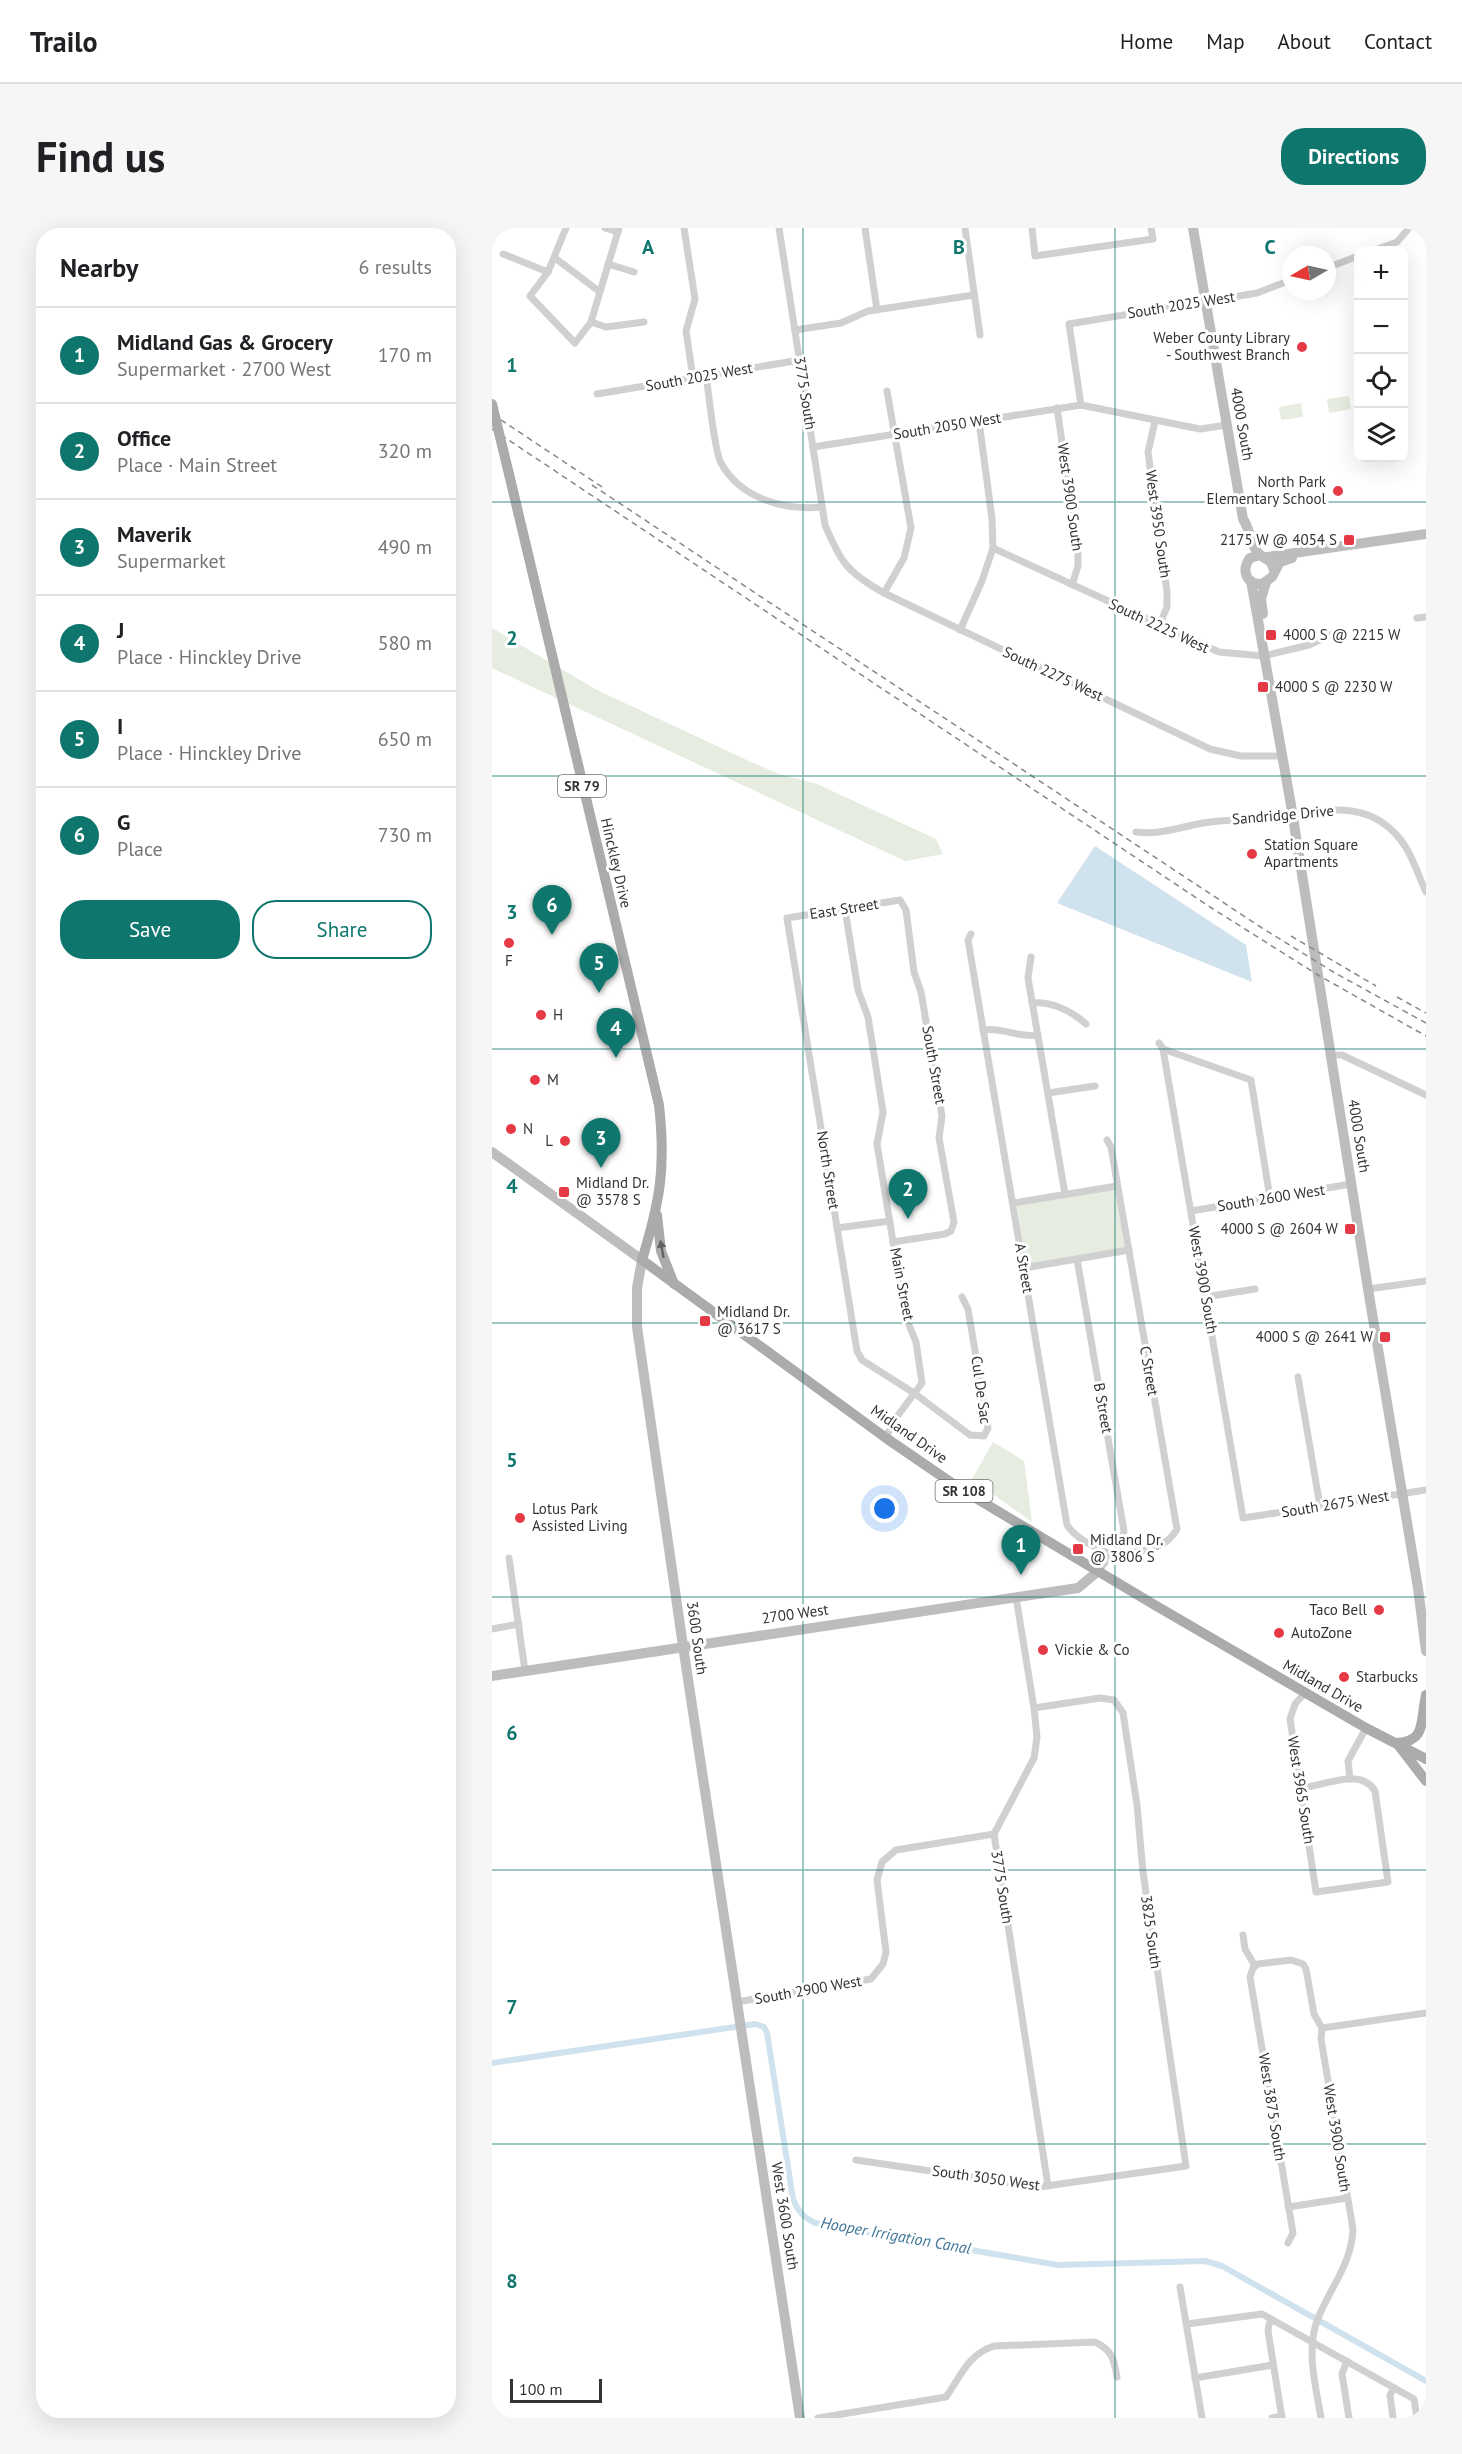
<!DOCTYPE html>
<meta charset="utf-8">
<style>
:root{--surface:#fff;--page:#f6f6f6;--text:#202124;--muted:#757577;--line:#e0e0e0;--accent:#0f766e}
body{margin:0;font-family:"PT Sans",sans-serif;background:var(--page);color:var(--text)}
.controls{position:absolute;right:18px;top:18px;display:grid;overflow:hidden;border-radius:12px;box-shadow:0 6px 24px #0002}
.controls button{width:54px;height:54px;display:grid;place-items:center;padding:0;border:0;border-bottom:2px solid var(--line);background:var(--surface);color:var(--text);font:30px sans-serif}
.compass{position:absolute;left:790px;top:18px;width:54px;height:54px;border-radius:50%;background:var(--surface);box-shadow:0 6px 24px #0002;rotate:261deg}
.scale{position:absolute;left:18px;bottom:15px;width:92px;box-sizing:border-box;padding-left:6px;border:3px solid #333;border-top:0;font-size:16px;line-height:21px;white-space:nowrap;color:#333;-webkit-text-stroke:4px #fff;paint-order:stroke}
.you{position:absolute;left:393px;top:1281px;width:21px;height:21px;margin:-15px;border:4px solid #fff;border-radius:50%;background:#1a73e8;box-shadow:0 0 0 9px #1a73e833}
.badge{display:grid;place-items:center;width:39px;height:39px;border-radius:50%;background:var(--accent);color:#fff;font-size:20px;font-weight:700}
.pin{position:absolute;translate:-50% -50px;filter:drop-shadow(0 2px 3px #0008)}
.pin::after{content:'';position:absolute;top:32px;width:21px;height:18px;background:inherit;clip-path:polygon(0 0,100% 0,50% 100%)}
.list{margin:0;padding:0;list-style:none}
h2{display:flex;justify-content:space-between;align-items:center;height:78px;margin:0;padding:0 24px;font-size:26px}
h2 small{font-size:20px;font-weight:400;color:var(--muted)}
.list li{display:grid;grid-template-columns:39px 1fr auto;gap:18px;align-items:center;box-sizing:border-box;height:96px;padding:0 24px;border-top:2px solid var(--line)}
.list b{display:block;font-size:22px;white-space:nowrap}
.list p{margin:0;font-size:20px;white-space:nowrap;color:var(--muted)}
.list em{font-size:20px;font-style:normal;color:var(--muted)}
.actions{display:flex;gap:12px;padding:18px 24px}
.actions a{flex:1;padding:14px 0;border:2px solid var(--accent);border-radius:24px;text-align:center;font-size:21px;color:var(--accent)}
.actions .main{background:var(--accent);color:#fff}
.icon{flex:none;width:33px;height:33px;fill:none;stroke:currentColor;stroke-width:2;stroke-linecap:round;stroke-linejoin:round}
.map{position:relative;flex:none;width:934px;height:2190px;overflow:hidden;border-radius:24px}
header{display:flex;align-items:center;gap:36px;box-sizing:border-box;height:84px;padding:0 30px;background:var(--surface);border-bottom:2px solid var(--line)}
header strong{font-size:28px}
nav{display:flex;gap:33px;margin-inline-start:auto;font-size:21px}
.intro{display:flex;align-items:center;justify-content:space-between;box-sizing:border-box;height:144px;padding:0 36px}
h1{margin:0;font-size:42px}
.button{padding:15px 27px;border-radius:24px;background:var(--accent);color:#fff;font-size:21px;font-weight:700}
main{display:flex;gap:36px;padding:0 36px}
aside{flex:1;background:var(--surface);border-radius:24px;box-shadow:0 6px 24px #0002}
.map>svg:first-child{display:block}
.green{fill:#e6ecdf}
.water{fill:#cfe2ee}
.lines{fill:none;stroke-linecap:round;stroke-linejoin:round}
.canal{stroke:#cfe2ee;stroke-width:6}
.street{stroke:#d0d0d0;stroke-width:7}
.secondary{stroke:#bdbdbd;stroke-width:10}
.primary{stroke:#ababab;stroke-width:10}
.rail{stroke:#888;stroke-width:1.5;stroke-dasharray:6 4.5;stroke-linecap:butt}
.primary-bridge{stroke:#ababab;stroke-width:10}
.oneway{fill:#636363}
.grid{fill:none;stroke:#0f766e;stroke-width:1.5;stroke-opacity:0.55}
.poi-dot{fill:#e63946;stroke:#fff;stroke-width:2}
.labels{text-anchor:middle;stroke-width:6;stroke-linejoin:round;paint-order:stroke}
.shield{fill:#fff;stroke:#707070;stroke-width:1.5}
.shield-label{font-size:14px;font-weight:bold;fill:#333}
.street-label{font-size:15px;fill:#333;stroke:#fff}
.poi-label{font-size:15px;fill:#333;stroke:#fff;text-anchor:start}
.water-label{font-size:16px;font-style:italic;fill:#3f7597;stroke:#fff}
.grid-label{font-size:20px;text-anchor:middle;font-weight:bold;fill:#0f766e;stroke:#fff;stroke-width:6;stroke-linejoin:round;paint-order:stroke}
</style>
<header>
<strong>Trailo</strong>
<nav><a>Home</a><a>Map</a><a>About</a><a>Contact</a></nav>
</header>
<div class="intro"><h1>Find us</h1><a class="button">Directions</a></div>
<main>
<aside>
<h2>Nearby<small>6 results</small></h2>
<ul class="list">
<li><span class="badge">1</span><div><b>Midland Gas &amp; Grocery</b><p>Supermarket · 2700 West</p></div><em>170 m</em></li>
<li><span class="badge">2</span><div><b>Office</b><p>Place · Main Street</p></div><em>320 m</em></li>
<li><span class="badge">3</span><div><b>Maverik</b><p>Supermarket</p></div><em>490 m</em></li>
<li><span class="badge">4</span><div><b>J</b><p>Place · Hinckley Drive</p></div><em>580 m</em></li>
<li><span class="badge">5</span><div><b>I</b><p>Place · Hinckley Drive</p></div><em>650 m</em></li>
<li><span class="badge">6</span><div><b>G</b><p>Place</p></div><em>730 m</em></li>
</ul>
<div class="actions"><a class="main">Save</a><a>Share</a></div>
</aside>
<div class="map">
<svg width="934" height="2190" viewBox="0 0 934 2190">
<rect width="100%" height="100%" fill="#fff"/>
<g class="green">
<polygon points="857,168 859,181 837,185 835,171"/>
<polygon points="809,175 811,189 789,192 787,179"/>
<polygon points="0,400 105,462 259,534 287,546 325,556 444,611 451,626 413,633 0,440"/>
<polygon points="623,960 633,1021 534,1038 525,976"/>
<polygon points="501,1214 532,1233 540,1294 480,1251"/>
</g>
<polygon class="water" points="603,618 754,717 760,754 565,675"/>
<g class="lines">
<path class="canal" d="M0 1835 263 1796 272 1799 275 1805 301 1971C306 1983 311 1989 323 1995L566 2037 713 2033 730 2038 934 2153"/>
<g class="street">
<polyline points="74,0 56,44 38,68 83,115 99,94 127,0"/>
<polyline points="113,0 126,4"/>
<polyline points="192,0 203,71 194,103 201,150"/>
<path d="M287 0 333 297C349 335 355 344 392 365L718 521 749 528H791"/>
<polyline points="373,0 385,82"/>
<polyline points="473,0 488,107"/>
<polyline points="540,0 543,28 661,11 659,0"/>
<polyline points="883,22 905,14 917,0"/>
<polyline points="11,26 56,44"/>
<polyline points="63,30 108,64"/>
<polyline points="116,36 142,44"/>
<polyline points="835,40 866,28"/>
<polyline points="99,94 114,99 152,94"/>
<polyline points="303,102 349,95 376,83 482,67"/>
<path d="M214 148C217 165 222 223 229 235 249 271 293 283 330 279"/>
<polyline points="105,166 308,132"/>
<polyline points="589,177 577,96 765,65 799,52"/>
<polyline points="565,180 586,324 586,338 580,357"/>
<polyline points="663,193 656,224 675,364 675,379 667,398"/>
<polyline points="321,219 589,177 708,201 735,197"/>
<polyline points="501,320 727,424 771,428 817,417 841,406"/>
<polyline points="392,365 412,330 419,300 395,163"/>
<polyline points="925,390 934,389"/>
<polyline points="468,402 490,353 501,320 500,291 487,193"/>
<path d="M644 604C668 607 688 599 711 595 735 591 760 592 784 589 833 582 881 569 913 618 922 632 927 649 934 664"/>
<polyline points="353,681 366,762 376,789 391,884 385,916 413,1087 424,1114 430,1155 401,1194 394,1210"/>
<path d="M479 706 476 712 575 1297C586 1313 604 1319 620 1327L605 1344"/>
<polyline points="539,729 536,750 573,966"/>
<path d="M540 775C559 773 580 783 594 796"/>
<path d="M491 802C510 799 526 810 546 807"/>
<polyline points="667,815 671,821 751,1290 934,1262"/>
<polyline points="671,821 759,852 778,970"/>
<polyline points="839,827 850,827 934,867"/>
<polyline points="556,865 603,858"/>
<path d="M615 912 619 919 685 1301C672 1325 645 1323 620 1327"/>
<polyline points="521,975 625,958"/>
<polyline points="699,983 859,956"/>
<polyline points="345,1000 398,993"/>
<polyline points="401,1014 453,1006 459,1003 462,994 447,910 450,888 429,764 422,744 414,682 408,672 295,690 365,1123 370,1132 422,1165 478,1207 492,1208 496,1200 476,1081 470,1069"/>
<polyline points="585,1031 632,1303 628,1316 620,1327"/>
<polyline points="532,1040 637,1022"/>
<polyline points="876,1061 934,1053"/>
<polyline points="713,1069 763,1061"/>
<polyline points="806,1149 828,1278"/>
<polyline points="17,1330 33,1443"/>
<polyline points="524,1369 542,1480 545,1509 542,1530 502,1606 556,1958"/>
<polyline points="0,1401 27,1396"/>
<polyline points="858,1551 856,1533 874,1500"/>
<path d="M808 1560C831 1559 868 1538 883 1563L896 1654 824 1664 798 1491 803 1476 813 1465"/>
<polyline points="751,1707 753,1721 763,1738"/>
<polyline points="245,1774 379,1751 391,1736 394,1724 385,1652 390,1634 404,1622 502,1606"/>
<polyline points="830,1800 934,1785"/>
<polyline points="364,1932 547,1959 694,1938 651,1644 645,1577 631,1485 622,1472 608,1470 542,1480"/>
<polyline points="796,1979 855,1970"/>
<path d="M796 2015 801 2005 798 1987 758 1749 761 1740 766 1736 799 1732 811 1736 814 1741 822 1786 830 1800 829 1811 861 2001C860 2036 837 2061 825 2093 814 2124 824 2159 829 2190"/>
<polyline points="688,2059 710,2190"/>
<polyline points="781,2092 777,2096 776,2103 790,2190"/>
<polyline points="695,2096 770,2086 922,2171 925,2190"/>
<polyline points="855,2133 850,2146 857,2190"/>
<polyline points="703,2150 781,2137"/>
<path d="M326 2190 454 2169C469 2148 475 2127 502 2118L603 2114C620 2122 622 2131 625 2149"/>
<polyline points="780,2190 790,2188"/>
<polyline points="901,2190 898,2167 902,2160"/>
</g>
<g class="secondary">
<path d="M701 0 751 291C759 302 757 317 768 327"/>
<polyline points="775,329 934,306"/>
<path d="M782 342 779 334 768 327 758 330C749 342 754 357 770 356L780 349 788 334 800 330"/>
<polyline points="759,353 799,577 876,1061 926,1360 934,1423"/>
<polyline points="771,386 769,371 774,354"/>
<polyline points="0,924 150,1032 145,1060 145,1099 191,1418 308,2190"/>
<polyline points="0,1448 586,1360 605,1344"/>
</g>
<g class="primary">
<path d="M17 246 167 877C174 940 168 973 150 1032L394 1210 467 1260 661 1376 874 1500 934 1531"/>
<polyline points="165,987 169,1023 182,1056"/>
<path d="M905 1515C934 1513 928 1496 934 1467"/>
<polyline points="907,1518 934,1553"/>
</g>
<g class="rail">
<polyline points="0,186 110,259"/>
<polyline points="0,201 718,679 826,747 934,808"/>
<polyline points="100,257 770,700 843,745 934,795"/>
<polyline points="799,708 884,758"/>
<polyline points="905,769 934,785"/>
</g>
<polyline class="primary-bridge" points="0,176 17,246"/>
</g>
<defs><path id="oneway-solid" d="M-6-.8H1V-3.2L6.5 0L1 3.2V.8H-6Z" transform="scale(1.5)"/></defs>
<use class="oneway" href="#oneway-solid" transform="translate(170 1021) rotate(-100)"/>
<path class="grid" d="M311 0V2190M623 0V2190M0 274H934M0 548H934M0 821H934M0 1095H934M0 1369H934M0 1642H934M0 1916H934"/>
<g class="poi-dot">
<circle cx="810" cy="119" r="6"/>
<circle cx="846" cy="263" r="6"/>
<rect x="851" y="306" width="12" height="12" rx="3"/>
<rect x="773" y="401" width="12" height="12" rx="3"/>
<rect x="765" y="453" width="12" height="12" rx="3"/>
<circle cx="760" cy="626" r="6"/>
<circle cx="17" cy="715" r="6"/>
<circle cx="49" cy="787" r="6"/>
<circle cx="43" cy="852" r="6"/>
<circle cx="19" cy="901" r="6"/>
<circle cx="73" cy="913" r="6"/>
<rect x="66" y="958" width="12" height="12" rx="3"/>
<rect x="852" y="995" width="12" height="12" rx="3"/>
<rect x="207" y="1087" width="12" height="12" rx="3"/>
<rect x="887" y="1103" width="12" height="12" rx="3"/>
<circle cx="28" cy="1290" r="6"/>
<rect x="580" y="1315" width="12" height="12" rx="3"/>
<circle cx="887" cy="1382" r="6"/>
<circle cx="787" cy="1405" r="6"/>
<circle cx="551" cy="1422" r="6"/>
<circle cx="852" cy="1449" r="6"/>
</g>
<g class="labels">
<g class="shield">
<rect x="66" y="547" width="48" height="22" rx="4.5"/>
<rect x="443.5" y="1252" width="57" height="22" rx="4.5"/>
</g>
<g class="shield-label">
<text x="90" y="563">SR 79</text>
<text x="472" y="1268">SR 108</text>
</g>
<g class="street-label">
<text transform="translate(689 77) rotate(-9)" y="5">South 2025 West</text>
<text transform="translate(207 149) rotate(-10)" y="5">South 2025 West</text>
<text transform="translate(313 165) rotate(81)" y="5">3775 South</text>
<text transform="translate(750 196) rotate(80)" y="5">4000 South</text>
<text transform="translate(455 198) rotate(-9)" y="5">South 2050 West</text>
<text transform="translate(578 269) rotate(82)" y="5">West 3900 South</text>
<text transform="translate(666 296) rotate(82)" y="5">West 3950 South</text>
<text transform="translate(667 398) rotate(25)" y="5">South 2225 West</text>
<text transform="translate(561 446) rotate(25)" y="5">South 2275 West</text>
<text transform="translate(791 587) rotate(-5)" y="5">Sandridge Drive</text>
<text transform="translate(124 635) rotate(77)" y="5">Hinckley Drive</text>
<text transform="translate(352 681) rotate(-9)" y="5">East Street</text>
<text transform="translate(442 837) rotate(80)" y="5">South Street</text>
<text transform="translate(867 908) rotate(81)" y="5">4000 South</text>
<text transform="translate(336 942) rotate(81)" y="5">North Street</text>
<text transform="translate(779 970) rotate(-9)" y="5">South 2600 West</text>
<text transform="translate(532 1040) rotate(80)" y="5">A Street</text>
<text transform="translate(711 1052) rotate(80)" y="5">West 3900 South</text>
<text transform="translate(410 1056) rotate(79)" y="5">Main Street</text>
<text transform="translate(657 1143) rotate(80)" y="5">C Street</text>
<text transform="translate(489 1162) rotate(82)" y="5">Cul De Sac</text>
<text transform="translate(611 1180) rotate(80)" y="5">B Street</text>
<text transform="translate(417 1206) rotate(35)" y="5">Midland Drive</text>
<text transform="translate(843 1276) rotate(-9)" y="5">South 2675 West</text>
<text transform="translate(303 1386) rotate(-8)" y="5">2700 West</text>
<text transform="translate(205 1410) rotate(82)" y="5">3600 South</text>
<text transform="translate(831 1458) rotate(30)" y="5">Midland Drive</text>
<text transform="translate(809 1562) rotate(81)" y="5">West 3965 South</text>
<text transform="translate(510 1659) rotate(81)" y="5">3775 South</text>
<text transform="translate(659 1704) rotate(82)" y="5">3825 South</text>
<text transform="translate(316 1762) rotate(-10)" y="5">South 2900 West</text>
<text transform="translate(780 1879) rotate(81)" y="5">West 3875 South</text>
<text transform="translate(845 1910) rotate(81)" y="5">West 3900 South</text>
<text transform="translate(494 1950) rotate(8)" y="5">South 3050 West</text>
<text transform="translate(293 1988) rotate(81)" y="5">West 3600 South</text>
</g>
<g class="poi-label">
<text x="798" y="115" text-anchor="end">Weber County Library<tspan x="798" dy="17">- Southwest Branch</tspan></text>
<text x="834" y="259" text-anchor="end">North Park<tspan x="834" dy="17">Elementary School</tspan></text>
<text x="845" y="317" text-anchor="end">2175 W @ 4054 S</text>
<text x="791" y="412">4000 S @ 2215 W</text>
<text x="783" y="464">4000 S @ 2230 W</text>
<text x="772" y="622">Station Square<tspan x="772" dy="17">Apartments</tspan></text>
<text x="17" y="738" text-anchor="middle">F</text>
<text x="61" y="792">H</text>
<text x="55" y="857">M</text>
<text x="31" y="906">N</text>
<text x="61" y="918" text-anchor="end">L</text>
<text x="84" y="960">Midland Dr.<tspan x="84" dy="17">@ 3578 S</tspan></text>
<text x="846" y="1006" text-anchor="end">4000 S @ 2604 W</text>
<text x="225" y="1089">Midland Dr.<tspan x="225" dy="17">@ 3617 S</tspan></text>
<text x="881" y="1114" text-anchor="end">4000 S @ 2641 W</text>
<text x="40" y="1286">Lotus Park<tspan x="40" dy="17">Assisted Living</tspan></text>
<text x="598" y="1317">Midland Dr.<tspan x="598" dy="17">@ 3806 S</tspan></text>
<text x="875" y="1387" text-anchor="end">Taco Bell</text>
<text x="799" y="1410">AutoZone</text>
<text x="563" y="1427">Vickie &amp; Co</text>
<text x="864" y="1454">Starbucks</text>
</g>
<g class="water-label">
<text transform="translate(404 2007) rotate(10)" y="6">Hooper Irrigation Canal</text>
</g>
</g>
<g class="grid-label">
<text x="156" y="26">A</text>
<text x="467" y="26">B</text>
<text x="778" y="26">C</text>
<text x="20" y="144">1</text>
<text x="20" y="417">2</text>
<text x="20" y="691">3</text>
<text x="20" y="965">4</text>
<text x="20" y="1239">5</text>
<text x="20" y="1512">6</text>
<text x="20" y="1786">7</text>
<text x="20" y="2060">8</text>
</g>
</svg>
<div class="controls">
<button>+</button>
<button>−</button>
<button><svg class="icon" aria-label="locate" viewBox="0 0 24 24"><circle cx="12" cy="12" r="6"/><path d="M12 2v4M12 18v4M2 12h4M18 12h4"/></svg></button>
<button><svg class="icon" aria-label="layers" viewBox="0 0 24 24"><path d="M12 4l9 5-9 5-9-5zM3 14l9 5 9-5"/></svg></button>
</div>
<svg class="compass" viewBox="-18 -18 36 36"><path d="M0-13l5 13h-10z" fill="#e53935"/><path d="M0 13l5-13h-10z" fill="#757577"/></svg>
<div class="scale">100 m</div>
<div class="you"></div>
<div class="pin badge" style="left:529px;top:1347px">1</div>
<div class="pin badge" style="left:416px;top:991px">2</div>
<div class="pin badge" style="left:109px;top:940px">3</div>
<div class="pin badge" style="left:124px;top:830px">4</div>
<div class="pin badge" style="left:107px;top:765px">5</div>
<div class="pin badge" style="left:60px;top:707px">6</div>
</div>
</main>
